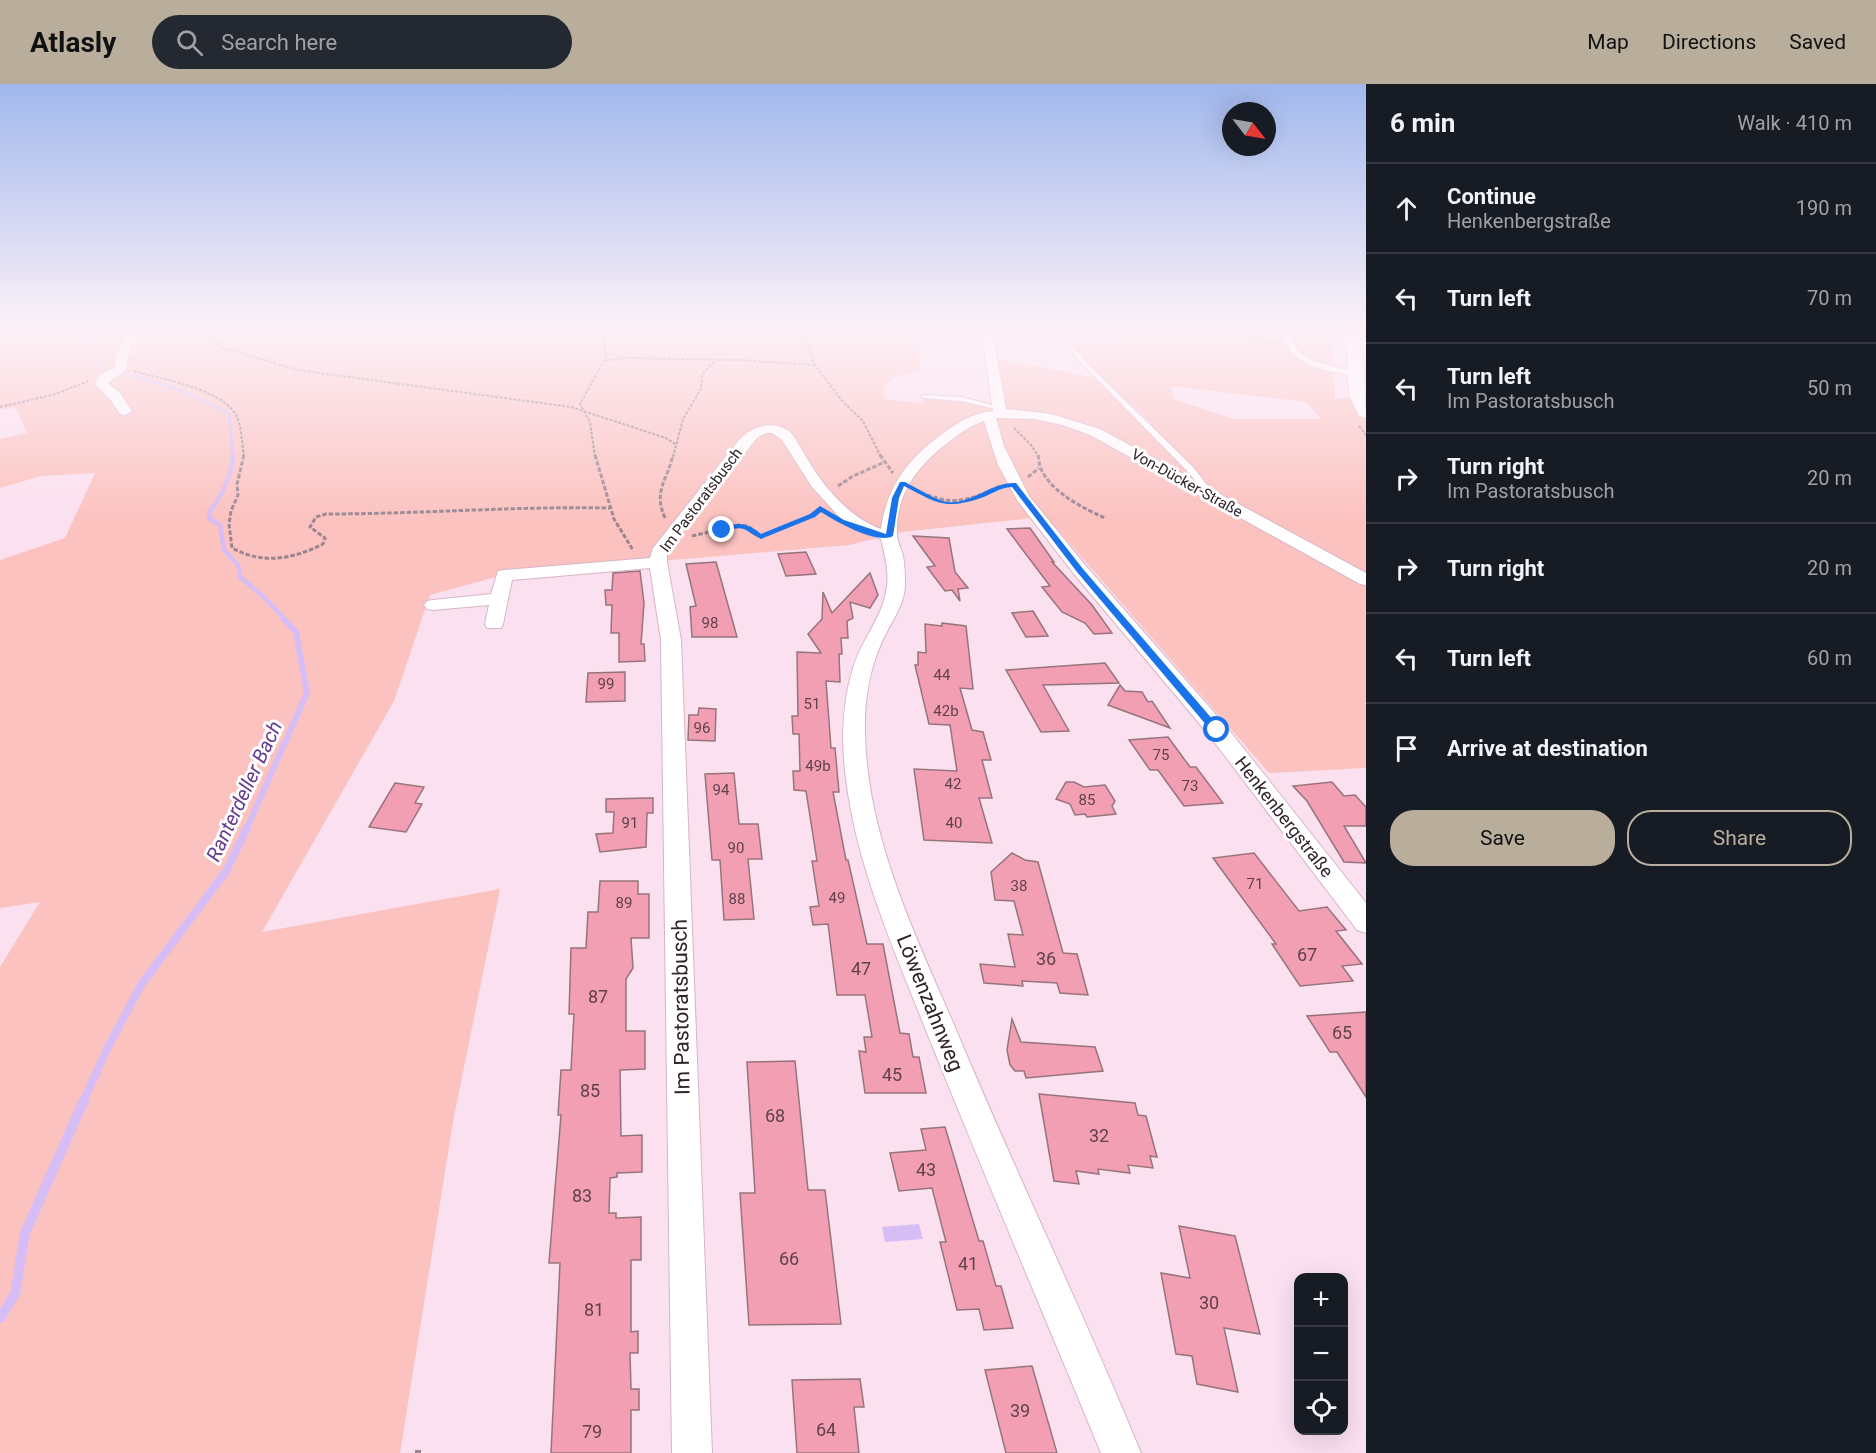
<!DOCTYPE html>
<meta charset="utf-8">
<style>
:root{--surface:#171b24;--page:#242831;--text:#f1f3f6;--muted:#9ea1a6;--line:#363941;--accent:#b9ae9b}
body{margin:0;font-family:Roboto,sans-serif;background:var(--page);color:var(--text)}
.controls{position:absolute;right:18px;bottom:18px;display:grid;overflow:hidden;border-radius:12px;box-shadow:0 6px 24px #0002}
.controls button{width:54px;height:54px;display:grid;place-items:center;padding:0;border:0;border-bottom:2px solid var(--line);background:var(--surface);color:var(--text);font:30px sans-serif}
.compass{position:absolute;left:1222px;top:18px;width:54px;height:54px;border-radius:50%;background:var(--surface);box-shadow:0 6px 24px #0002;rotate:121deg}
.stop{position:absolute;width:18px;height:18px;margin:-14px;border:4px solid #1a73e8;border-radius:50%;background:#fff}
.stop.end{background:#1a73e8;border-color:#fff;box-shadow:0 2px 6px #0008}
.list{margin:0;padding:0;list-style:none}
h2{display:flex;justify-content:space-between;align-items:center;height:78px;margin:0;padding:0 24px;font-size:26px}
h2 small{font-size:20px;font-weight:400;color:var(--muted)}
.list li{display:grid;grid-template-columns:39px 1fr auto;gap:18px;align-items:center;box-sizing:border-box;height:90px;padding:0 24px;border-top:2px solid var(--line)}
.list b{display:block;font-size:22px;white-space:nowrap}
.list p{margin:0;font-size:20px;white-space:nowrap;color:var(--muted)}
.list em{font-size:20px;font-style:normal;color:var(--muted)}
.actions{display:flex;gap:12px;padding:18px 24px}
.actions a{flex:1;padding:14px 0;border:2px solid var(--accent);border-radius:24px;text-align:center;font-size:21px;color:var(--accent)}
.actions .main{background:var(--accent);color:#111}
.icon{flex:none;width:33px;height:33px;fill:none;stroke:currentColor;stroke-width:2;stroke-linecap:round;stroke-linejoin:round}
.map{position:relative;flex:none;width:1366px;height:1369px;overflow:hidden}
header{display:flex;align-items:center;gap:36px;box-sizing:border-box;height:84px;padding:0 30px;background:var(--accent);color:#111}
header strong{font-size:28px}
nav{display:flex;gap:33px;margin-inline-start:auto;font-size:21px}
.search{width:420px;height:54px;background:var(--page);display:flex;align-items:center;gap:15px;box-sizing:border-box;padding:0 21px;border-radius:33px;color:var(--muted);font-size:22px}
main{display:flex}
aside{flex:1;background:var(--surface)}
.map>svg:first-child{display:block}
.green{fill:#fbc2bf;fill-rule:evenodd}
.water{fill:#d6bdf5}
.lines{fill:none;stroke-linecap:round;stroke-linejoin:round}
.stream-far4{stroke:#d6bdf5;stroke-width:3}
.stream-far3{stroke:#d6bdf5;stroke-width:4.5}
.stream-far2{stroke:#d6bdf5;stroke-width:6}
.stream-far1{stroke:#d6bdf5;stroke-width:8}
.stream{stroke:#d6bdf5;stroke-width:10}
.building{fill:#f29fb4;stroke:#96747c;stroke-width:1.5}
.lane-casing{stroke:#d6b5c7;stroke-width:2}
.street-casing{stroke:#d6b5c7;stroke-width:2}
.primary-casing{stroke:#d6b5c7;stroke-width:1}
.path-far2{stroke:#9a8691;stroke-width:2;stroke-dasharray:3 1.5;stroke-linecap:butt}
.path-far1{stroke:#9a8691;stroke-width:3;stroke-dasharray:4.5 2;stroke-linecap:butt}
.path{stroke:#9a8691;stroke-width:6;stroke-dasharray:10 4.5;stroke-linecap:butt}
.lane{fill:#fff;fill-rule:evenodd}
.street{fill:#fff;fill-rule:evenodd}
.primary{fill:#fff;fill-rule:evenodd}
.route{fill:#1a73e8}
.labels{text-anchor:middle;stroke-width:6;stroke-linejoin:round;paint-order:stroke}
.far-street-label{font-size:15px;fill:#2f232a;stroke:#fff}
.number-label{font-size:15px;fill:#60424c}
.street-label{font-size:18px;fill:#2f232a;stroke:#fff}
.near-number-label{font-size:18px;fill:#60424c}
.water-label{font-size:20px;font-style:italic;fill:#653c8d;stroke:#fff}
.near-street-label{font-size:21px;fill:#2f232a;stroke:#fff}
</style>
<header>
<strong>Atlasly</strong>
<div class="search"><svg class="icon" aria-label="search" viewBox="0 0 24 24"><circle cx="10" cy="10" r="6"/><path d="M15 15l6 6"/></svg>Search here</div>
<nav><a>Map</a><a>Directions</a><a>Saved</a></nav>
</header>
<main>
<div class="map">
<svg width="1366" height="1369" viewBox="0 0 1366 1369">
<rect width="100%" height="100%" fill="#fbe0ef"/>
<path class="green" d="M0 246H917L920 286 895 293 883 303 884 315 922 319 924 315 962 318 1005 327 994 274 1092 293 1145 340H1152L1087 279 1073 261H1116L1108 246H1332L1335 315 1366 311V684L1269 689 1059 447 1042 433 902 448 849 461 507 490 430 511 394 617 262 848 500 805 453 1038 400 1369H0V883L40 818 0 824V476L65 454 95 389 41 392 0 404V355L27 349 16 324 0 326ZM1171 302 1306 318 1321 335H1234L1173 315Z"/>
<polygon class="water" points="919,1140 923,1155 885,1158 882,1143"/>
<g class="lines">
<g class="stream-far4">
<polyline points="81,246 103,286 110,287"/>
<polyline points="124,289 178,305 229,329 233,373"/>
</g>
<path class="stream-far3" d="M233 371C231 394 223 411 209 428L210 435 220 441 224 466 238 481 240 493 266 515 285 536"/>
<polyline class="stream-far2" points="246,746 307,609 296,548 283,534"/>
<polyline class="stream-far1" points="83,1018 107,965 141,901 226,787 247,744"/>
<polyline class="stream" points="0,1234 15,1210 25,1149 84,1016"/>
</g>
<g class="building">
<polygon points="1030,444 1054,478 1052,478 1092,521 1112,549 1094,550 1085,539 1062,528 1042,503 1050,502 1007,445"/>
<polygon points="913,452 949,454 955,488 968,504 958,505 960,517 952,506 945,507 927,483 935,482"/>
<polygon points="806,468 816,490 786,492 778,470"/>
<polygon points="716,478 737,553 692,553 690,523 696,522 686,480"/>
<polygon points="640,487 644,519 641,560 644,560 645,577 619,578 619,549 611,549 612,521 606,521 605,506 612,506 613,489"/>
<polygon points="870,489 878,511 870,524 850,518 853,534 847,537 848,554 841,554 842,570 839,570 840,598 826,597 831,664 835,664 839,708 833,708 846,776 848,776 867,860 883,860 900,949 909,950 913,973 919,973 926,1009 865,1009 859,967 866,968 864,953 872,953 865,911 837,911 828,840 813,841 810,823 819,822 812,777 817,777 806,707 794,706 793,687 800,687 799,650 793,650 792,632 798,632 797,568 821,569 808,550 822,535 823,508 832,529"/>
<polygon points="1033,527 1048,552 1026,553 1012,529"/>
<polygon points="942,539 966,542 973,605 960,604 972,646 983,648 991,676 982,676 992,714 979,714 992,759 924,756 914,685 957,687 950,641 929,640 915,581 918,581 918,568 926,569 925,540 942,542"/>
<polygon points="1105,579 1119,599 1043,601 1069,647 1041,648 1006,586"/>
<polygon points="625,588 625,617 586,618 588,589"/>
<polygon points="1120,601 1125,607 1142,608 1148,618 1152,617 1170,644 1108,621"/>
<polygon points="699,624 716,625 715,657 688,656 689,631 698,631"/>
<polygon points="1168,653 1190,683 1196,683 1223,719 1184,722 1158,686 1150,686 1129,656"/>
<polygon points="734,689 739,740 758,740 762,775 748,775 754,835 724,836 720,776 712,776 705,690"/>
<polygon points="1066,698 1074,698 1084,703 1105,701 1115,717 1112,722 1116,730 1087,733 1085,730 1075,731 1070,720 1056,715"/>
<polygon points="1332,698 1344,712 1355,711 1366,723 1366,742 1344,742 1366,779 1344,778 1307,717 1293,702"/>
<polygon points="395,699 424,703 415,719 422,720 406,748 369,743"/>
<polygon points="648,714 653,714 653,729 647,729 646,763 600,768 596,750 613,749 614,728 606,728 606,715"/>
<polygon points="1012,769 1025,776 1038,778 1063,869 1077,870 1088,911 1060,909 1057,899 1022,897 1023,902 984,899 980,880 1015,883 1008,850 1023,851 1014,817 995,816 991,788"/>
<polygon points="1254,769 1299,827 1327,823 1346,846 1336,847 1362,880 1342,882 1353,897 1300,902 1272,860 1276,860 1213,774"/>
<polygon points="600,797 638,797 638,810 649,810 649,854 631,854 633,884 626,895 626,947 645,947 645,985 620,986 621,1052 642,1051 642,1088 617,1089 617,1093 610,1094 609,1129 616,1129 616,1134 641,1133 641,1176 631,1176 631,1248 638,1247 638,1269 630,1269 631,1305 639,1305 639,1326 631,1326 631,1369 551,1369 560,1179 549,1179 561,1031 558,1031 561,986 571,986 574,930 569,930 571,864 586,864 588,828 598,828"/>
<polygon points="1366,928 1366,1013 1337,968 1330,968 1307,932"/>
<polygon points="1012,935 1021,958 1095,963 1103,987 1026,994 1024,987 1015,987 1010,981 1007,966"/>
<polygon points="795,977 808,1106 825,1106 841,1240 749,1241 740,1109 755,1109 747,978"/>
<polygon points="1039,1010 1135,1019 1138,1031 1146,1032 1157,1073 1150,1072 1153,1084 1128,1081 1130,1089 1098,1085 1099,1090 1076,1087 1079,1100 1054,1097"/>
<polygon points="945,1043 979,1157 983,1157 996,1202 1001,1202 1013,1244 984,1246 979,1225 957,1226 940,1158 946,1158 932,1104 899,1107 890,1069 926,1066 921,1045"/>
<polygon points="1179,1142 1235,1152 1260,1250 1224,1244 1238,1308 1197,1300 1192,1272 1176,1270 1161,1189 1190,1194"/>
<polygon points="1032,1282 1057,1369 1006,1369 985,1286"/>
<polygon points="860,1295 864,1323 854,1323 859,1369 797,1369 792,1296"/>
</g>
<g class="lines">
<g class="lane-casing">
<g id="lane">
<path d="M1284 246H1290C1296 285 1333 277 1359 291L1356 293C1334 288 1298 284 1287 261 1285 257 1285 251 1284 246Z"/>
<polygon points="1062,254 1066,254 1087,279 1193,383 1208,402 1204,408 1198,408 1197,406 1200,402 1187,387 1083,281 1062,256"/>
<polygon points="922,311 961,313 1004,324 1000,326 961,317 924,314 922,313"/>
</g>
</g>
<g class="street-casing">
<g id="street">
<polygon points="128,246 139,246 128,272 127,285 108,299 120,309 132,327 125,331 120,330 110,315 95,300 100,291 115,283 116,272"/>
<path d="M981 246H992L1006 325 1051 330 1100 345 1366 489V501L1360 500 1090 351 1062 341 1035 335 996 334 1004 362 1029 412 1086 482 1225 641 1366 819V849L1357 846 1209 651 1074 490 1017 416 998 381 984 337C971 341 961 349 950 357 918 381 895 410 897 452 898 458 900 463 902 468 905 479 905 492 905 502 904 523 889 541 881 560 869 587 864 619 865 649 867 752 914 848 954 941 1014 1085 1082 1225 1141 1369H1101C1044 1231 985 1093 929 954 896 870 857 785 846 695 841 657 842 620 853 584 861 557 881 535 886 508 890 490 885 472 881 455L855 446 843 437 812 403 782 356 772 349H766L757 354 667 468V478L681 556 712 1369H672L661 556 650 484 512 496 503 540 501 544H487L485 540 489 521 433 526 427 525 424 521 427 517 433 516 491 510 498 487 504 486 650 474 653 464 739 356C753 342 771 336 789 347 796 354 800 363 805 371 822 401 848 433 881 445 887 402 908 375 942 350 958 338 973 329 993 327Z"/>
</g>
</g>
<g class="primary-casing">
<polygon id="primary" points="1346,246 1362,246 1366,334 1359,332 1349,312"/>
</g>
<g class="path-far2">
<polyline points="221,246 214,255 221,263 297,286 571,323 666,354 675,360"/>
<polyline points="801,246 815,281 843,318 863,337 881,373"/>
<polyline points="1226,246 1277,259"/>
<polyline points="605,277 622,274 737,276 815,281"/>
<path d="M134 287C163 296 220 304 236 331 242 342 242 361 244 373"/>
<polyline points="0,323 56,310 88,297"/>
<polyline points="1359,342 1366,351"/>
<polyline points="1014,344 1031,361 1039,373"/>
<polyline points="595,373 590,338 580,320 606,273 603,246"/>
<polyline points="673,373 683,335 701,305 702,290 715,277"/>
</g>
<g class="path-far1">
<path d="M244 371 237 400 238 411 231 427 229 440 232 464C263 481 293 475 323 460L325 454 310 443 316 433 326 430C421 430 515 422 610 424"/>
<polyline points="595,371 614,435 633,466"/>
<polyline points="880,371 893,389"/>
<path d="M1038 371C1039 376 1039 381 1041 385 1052 409 1083 424 1105 434"/>
<polyline points="1028,393 1039,384"/>
<polyline points="838,402 853,392 885,378"/>
<path d="M915 406C952 422 964 419 1000 402"/>
<path d="M665 434C653 407 667 397 673 371"/>
<polyline points="692,452 738,441 748,442 761,452 813,431 820,425"/>
</g>
<polyline class="path" points="418,1366 418,1369"/>
<use href="#lane" class="lane"/>
<use href="#street" class="street"/>
<use href="#primary" class="primary"/>
</g>
<linearGradient id="sky" x2="0" y2="1"><stop stop-color="#a1b8ed"/><stop offset="0.56" stop-color="#fdf1f8"/><stop offset="1" stop-color="#fdf1f8" stop-opacity="0"/></linearGradient>
<rect width="1366" height="438" fill="url(#sky)"/>
<path class="route" d="M900 398H905C917 404 930 413 943 417 968 424 991 397 1016 399L1083 485 1220 644V649H1213L1077 488 1012 403C999 404 992 410 981 414 944 426 937 419 904 402L899 414 893 452C877 461 835 437 821 428L815 433 761 455C740 444 747 441 722 448L719 446C735 437 747 438 761 450L810 430 820 422 844 436 886 450 892 414Z"/>
<g class="labels">
<g class="far-street-label">
<text transform="translate(1187 399) rotate(29)" y="5">Von-Dücker-Straße</text>
<text transform="translate(701 416) rotate(-53)" y="5">Im Pastoratsbusch</text>
</g>
<g class="number-label">
<text x="710" y="544">98</text>
<text x="942" y="596">44</text>
<text x="606" y="605">99</text>
<text x="812" y="625">51</text>
<text x="946" y="632">42b</text>
<text x="702" y="649">96</text>
<text x="1161" y="676">75</text>
<text x="818" y="687">49b</text>
<text x="953" y="705">42</text>
<text x="1190" y="707">73</text>
<text x="721" y="711">94</text>
<text x="1087" y="721">85</text>
<text x="630" y="744">91</text>
<text x="954" y="744">40</text>
<text x="736" y="769">90</text>
<text x="1255" y="805">71</text>
<text x="1019" y="807">38</text>
<text x="837" y="819">49</text>
<text x="737" y="820">88</text>
<text x="624" y="824">89</text>
</g>
<g class="street-label">
<text transform="translate(1284 733) rotate(52)" y="6">Henkenbergstraße</text>
</g>
<g class="near-number-label">
<text x="1307" y="877">67</text>
<text x="1046" y="881">36</text>
<text x="861" y="891">47</text>
<text x="598" y="919">87</text>
<text x="1342" y="955">65</text>
<text x="892" y="997">45</text>
<text x="590" y="1013">85</text>
<text x="775" y="1038">68</text>
<text x="1099" y="1058">32</text>
<text x="926" y="1092">43</text>
<text x="582" y="1118">83</text>
<text x="789" y="1181">66</text>
<text x="968" y="1186">41</text>
<text x="1209" y="1225">30</text>
<text x="594" y="1232">81</text>
<text x="1020" y="1333">39</text>
<text x="826" y="1352">64</text>
<text x="592" y="1354">79</text>
</g>
<g class="water-label">
<text transform="translate(244 707) rotate(-65)" y="7">Ranterdeller Bach</text>
</g>
<g class="near-street-label">
<text transform="translate(930 919) rotate(68)" y="7">Löwenzahnweg</text>
<text transform="translate(681 923) rotate(-91)" y="7">Im Pastoratsbusch</text>
</g>
</g>
</svg>
<div class="controls">
<button>+</button>
<button>−</button>
<button><svg class="icon" aria-label="locate" viewBox="0 0 24 24"><circle cx="12" cy="12" r="6"/><path d="M12 2v4M12 18v4M2 12h4M18 12h4"/></svg></button>
</div>
<svg class="compass" viewBox="-18 -18 36 36"><path d="M0-13l5 13h-10z" fill="#e53935"/><path d="M0 13l5-13h-10z" fill="#9ea1a6"/></svg>
<div class="stop" style="left:1217px;top:646px"></div>
<div class="stop end" style="left:722px;top:446px"></div>
</div>
<aside>
<h2>6 min<small>Walk · 410 m</small></h2>
<ul class="list">
<li><svg class="icon" aria-label="ahead" viewBox="0 0 24 24"><path d="M12 20V5M6 11l6-6 6 6"/></svg><div><b>Continue</b><p>Henkenbergstraße</p></div><em>190 m</em></li>
<li><svg class="icon" aria-label="left" viewBox="0 0 24 24"><path d="M17 20v-9H6M10 6l-5 5 5 5"/></svg><div><b>Turn left</b></div><em>70 m</em></li>
<li><svg class="icon" aria-label="left" viewBox="0 0 24 24"><path d="M17 20v-9H6M10 6l-5 5 5 5"/></svg><div><b>Turn left</b><p>Im Pastoratsbusch</p></div><em>50 m</em></li>
<li><svg class="icon" aria-label="right" viewBox="0 0 24 24"><path d="M7 20v-9h11M14 6l5 5-5 5"/></svg><div><b>Turn right</b><p>Im Pastoratsbusch</p></div><em>20 m</em></li>
<li><svg class="icon" aria-label="right" viewBox="0 0 24 24"><path d="M7 20v-9h11M14 6l5 5-5 5"/></svg><div><b>Turn right</b></div><em>20 m</em></li>
<li><svg class="icon" aria-label="left" viewBox="0 0 24 24"><path d="M17 20v-9H6M10 6l-5 5 5 5"/></svg><div><b>Turn left</b></div><em>60 m</em></li>
<li><svg class="icon" aria-label="arrive" viewBox="0 0 24 24"><path d="M6 21V4h12l-3 4 3 4H6"/></svg><div><b>Arrive at destination</b></div></li>
</ul>
<div class="actions"><a class="main">Save</a><a>Share</a></div>
</aside>
</main>
